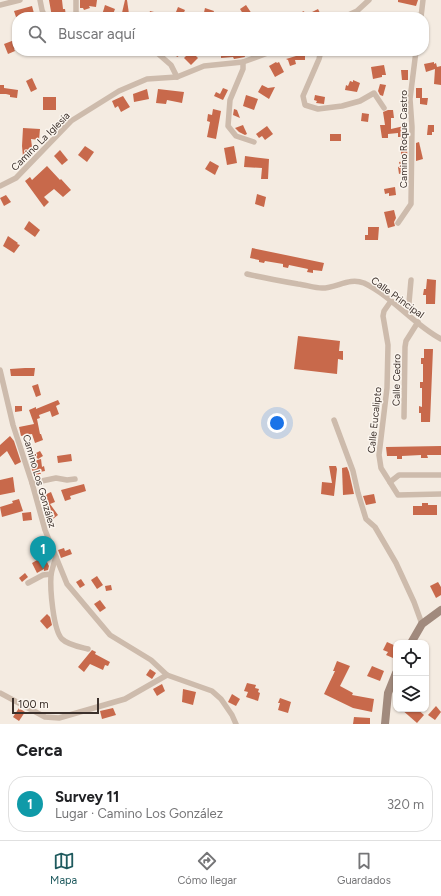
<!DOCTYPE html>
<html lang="es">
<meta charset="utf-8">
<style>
:root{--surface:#fff;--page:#f6f6f6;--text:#202124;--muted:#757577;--line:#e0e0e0;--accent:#1f5a5e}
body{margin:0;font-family:Figtree,sans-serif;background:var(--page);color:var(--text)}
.controls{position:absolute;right:12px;bottom:12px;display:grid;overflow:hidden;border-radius:8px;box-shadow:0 1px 3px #0004}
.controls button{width:36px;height:36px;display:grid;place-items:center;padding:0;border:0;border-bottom:1px solid var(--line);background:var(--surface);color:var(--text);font:20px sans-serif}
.scale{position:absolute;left:12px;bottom:10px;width:87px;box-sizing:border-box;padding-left:4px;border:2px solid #3b302b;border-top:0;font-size:11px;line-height:14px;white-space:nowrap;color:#3b302b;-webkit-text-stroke:3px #fbf5ee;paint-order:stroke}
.you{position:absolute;left:277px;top:423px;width:14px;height:14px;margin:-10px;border:3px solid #fff;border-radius:50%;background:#1a73e8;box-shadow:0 0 0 6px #1a73e833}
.badge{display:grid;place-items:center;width:26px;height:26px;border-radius:50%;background:var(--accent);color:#fff;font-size:13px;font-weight:700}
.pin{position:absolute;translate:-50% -33px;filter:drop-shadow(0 1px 2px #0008)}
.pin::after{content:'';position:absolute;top:21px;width:14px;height:12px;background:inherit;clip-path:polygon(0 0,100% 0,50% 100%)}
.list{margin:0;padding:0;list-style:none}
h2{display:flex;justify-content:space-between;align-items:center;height:52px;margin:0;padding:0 16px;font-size:17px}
h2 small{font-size:13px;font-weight:400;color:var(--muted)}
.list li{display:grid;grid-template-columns:26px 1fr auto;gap:12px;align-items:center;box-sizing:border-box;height:56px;margin:0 8px 8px;padding:0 8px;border:1px solid var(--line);border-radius:16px}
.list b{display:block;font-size:15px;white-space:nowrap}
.list p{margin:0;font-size:13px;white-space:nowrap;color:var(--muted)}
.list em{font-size:13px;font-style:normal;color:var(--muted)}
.icon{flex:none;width:22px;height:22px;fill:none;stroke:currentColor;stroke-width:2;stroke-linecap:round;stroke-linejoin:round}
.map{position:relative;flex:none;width:441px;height:724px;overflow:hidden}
.search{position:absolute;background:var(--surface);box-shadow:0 1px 3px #0004;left:12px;right:12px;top:12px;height:44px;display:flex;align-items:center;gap:10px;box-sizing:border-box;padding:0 14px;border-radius:16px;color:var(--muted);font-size:15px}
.sheet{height:116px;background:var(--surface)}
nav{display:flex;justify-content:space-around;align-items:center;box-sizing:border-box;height:56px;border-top:1px solid var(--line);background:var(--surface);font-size:11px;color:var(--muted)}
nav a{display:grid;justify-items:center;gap:2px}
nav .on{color:var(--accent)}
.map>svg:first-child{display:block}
.building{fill:#c8694b}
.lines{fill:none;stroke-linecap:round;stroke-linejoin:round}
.street{stroke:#cdbbac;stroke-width:5.5}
.secondary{stroke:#a18a7d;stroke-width:8}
.labels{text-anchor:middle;stroke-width:3;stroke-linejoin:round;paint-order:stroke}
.street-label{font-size:10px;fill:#3b302b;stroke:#fbf5ee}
</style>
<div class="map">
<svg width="441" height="724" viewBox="0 0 441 724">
<rect width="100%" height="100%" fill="#f4ebe1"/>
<g class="building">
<polygon points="49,0 62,0 63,9 65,9 66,16 52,17"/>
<polygon points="80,0 97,0 96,7 89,6 90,8 84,10 83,8 80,8"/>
<polygon points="125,0 127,0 129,14 128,17 121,17"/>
<polygon points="398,0 418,0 416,6 398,2"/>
<polygon points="105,5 115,9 112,17 102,15"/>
<polygon points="246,5 252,14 248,17 245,17 240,9"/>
<polygon points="32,6 35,17 16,17 14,11"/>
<polygon points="178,7 185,10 182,17 174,17"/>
<polygon points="205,8 214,11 212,17 203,17"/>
<polygon points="318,9 322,17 299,17 303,11 308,14"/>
<polygon points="150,11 166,15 165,17 148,17"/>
<polygon points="17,39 17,43 15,44 16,48 14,49 15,51 8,54 4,44"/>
<polygon points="164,51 180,51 178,57"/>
<polygon points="191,51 198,58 191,65 184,58"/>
<polygon points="221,51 243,51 245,57 234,59 233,57 221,58"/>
<polygon points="296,51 315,51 314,56 305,54 305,60 295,60 296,64 290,66 288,60 286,59 296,56"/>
<polygon points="276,62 277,63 279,62 284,72 275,77 269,66"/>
<polygon points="434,62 434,64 436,63 437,67 441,66 441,85 434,84 435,69 426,72 424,64"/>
<polygon points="384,65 386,75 382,75 382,77 373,79 371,67"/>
<polygon points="401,70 408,70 408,80 402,80"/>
<polygon points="32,78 37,89 31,92 26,81"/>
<polygon points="353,80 360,83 357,92 345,90 346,85 348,86 350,81 353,82"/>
<polygon points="380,84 386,85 383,96 380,95 378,91"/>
<polygon points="0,85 4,85 4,88 18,90 17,98 10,97 10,95 6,94 0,94"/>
<polygon points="262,85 268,88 275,87 269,99 258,92"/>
<polygon points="223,88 228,90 223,100 214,96 216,92 220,94"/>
<polygon points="416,88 422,88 422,98 428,98 427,105 420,104 420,98 416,98"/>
<polygon points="147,89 149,99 134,102 133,94"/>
<polygon points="158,89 184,92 182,103 167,100 166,104 156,103"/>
<polygon points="246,95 258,99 254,110 243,106"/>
<polygon points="315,95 325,97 324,104 316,103 317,101 314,100"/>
<polygon points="123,96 130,107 121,112 118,106 115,108 112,101"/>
<rect x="43" y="97" width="13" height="13"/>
<polygon points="213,109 221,111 216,139 207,137 210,122 207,121 208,114 212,115"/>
<polygon points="234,109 237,110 240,118 233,115"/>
<polygon points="388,110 393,110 394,118 391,118 391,129 404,126 406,141 408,141 407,156 401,156 401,137 398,137 398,133 388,134 388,138 382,138 380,125 385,125 383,112"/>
<polygon points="362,113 369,114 368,122 361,121"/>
<polygon points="243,125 247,134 245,135 239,132 235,128"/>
<polygon points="428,125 434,125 434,132 432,132 432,135 427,135"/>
<polygon points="267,126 273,134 265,140 262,136 259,138 256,134"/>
<polygon points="23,128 40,129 39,140 31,139 33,155 31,156 23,157 22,146"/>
<rect x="330" y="134" width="11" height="7"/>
<polygon points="419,142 423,159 416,161 416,143"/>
<polygon points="85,146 94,152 87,162 78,155"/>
<polygon points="234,146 237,163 227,165 224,148"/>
<polygon points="60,150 68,160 62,165 54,156"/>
<polygon points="245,156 269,159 268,179 261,179 262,168 244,167"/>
<polygon points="210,161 219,166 215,175 205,169"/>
<polygon points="404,161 407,177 403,178 402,173 399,174 398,167 400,166 399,162"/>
<polygon points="47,166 60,180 61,179 71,190 63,197 54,189 44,197 49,202 44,207 25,181 30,177 32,180"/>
<polygon points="395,187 396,195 389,196 389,193 385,194 384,189"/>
<polygon points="257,194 266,197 264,207 255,204"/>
<polygon points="6,195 11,202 4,206 0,198"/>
<polygon points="394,210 396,218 394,222 395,226 388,228 384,212"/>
<polygon points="29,221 40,230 35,237 24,229"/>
<polygon points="368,227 379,227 378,240 365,240 365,235 368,235"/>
<polygon points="8,236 18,243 17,244 20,245 14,253 3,246"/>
<polygon points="252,248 324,263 322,271 313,270 313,273 307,272 308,269 289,265 288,268 283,267 283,264 265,261 264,263 259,262 259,260 250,258"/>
<polygon points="427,279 436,280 435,304 426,304 426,295 423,295 424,289 426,289"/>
<polygon points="298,336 340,341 339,351 343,351 343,360 338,359 337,374 294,369"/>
<polygon points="424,349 433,349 430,422 421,422 421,413 419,413 419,406 422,407 422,388 420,388 420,382 423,382 423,364 421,364 421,358 424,358"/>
<polygon points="25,368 35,368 34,376 11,376 10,369"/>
<polygon points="38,384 41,395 36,397 32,386"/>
<polygon points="58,400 60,404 56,406 59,414 52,417 50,411 39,415 40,418 37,419 40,434 41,434 43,440 35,443 32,434 21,436 19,427 34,424 29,410 36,407 36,409"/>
<polygon points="15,406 22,406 22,411 15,412"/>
<polygon points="10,436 14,441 21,462 15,465 7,451 0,457 0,445"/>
<polygon points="441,446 441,455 427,455 428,458 421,458 421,455 402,456 402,459 397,459 397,456 387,456 386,447"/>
<polygon points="40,451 43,456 38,459 34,454"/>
<polygon points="71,454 72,461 58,463 57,456"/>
<polygon points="41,459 42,467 44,466 45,471 40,472 41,474 39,474 39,476 34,477 30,462"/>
<polygon points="329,466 336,466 337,469 334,496 321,494 322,482 332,483"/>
<polygon points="347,467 349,472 354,494 343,495 342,468"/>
<polygon points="13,477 15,492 0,495 0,480"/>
<polygon points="84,484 86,491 70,496 71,499 65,501 61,490"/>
<polygon points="51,492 55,502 50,504 58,515 49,522 46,518 44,512 47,511 41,498 43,497 42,496"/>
<polygon points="374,494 376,503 366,505 363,496"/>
<polygon points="19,499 23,511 2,517 0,507 13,503 12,501"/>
<polygon points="422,503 428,503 428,505 437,505 437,515 413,515 413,506 422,506"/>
<polygon points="31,512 32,520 23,521 22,513"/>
<polygon points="64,548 65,551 70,549 72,554 61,558 58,550"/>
<polygon points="44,556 49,566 48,570 44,571 44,569 37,573 32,563"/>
<polygon points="25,573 28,577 22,582 19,578"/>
<polygon points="97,576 103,585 97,589 91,580"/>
<polygon points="81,579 85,585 80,588 76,582"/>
<polygon points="438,582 441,587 441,595 436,598 430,586"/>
<polygon points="111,585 112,590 106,591 105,586"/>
<polygon points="100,600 106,608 100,612 94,604"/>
<polygon points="47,614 50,617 52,625 47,629 40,621"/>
<polygon points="387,642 396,646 396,651 393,658 386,655 388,652 383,650"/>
<polygon points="92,650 96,652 95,654 110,662 108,666 105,665 103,670 90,664 84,672 78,667"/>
<polygon points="337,661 350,666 340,686 353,693 352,695 374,699 372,712 353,708 324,694 335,671 333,671"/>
<polygon points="372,666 384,671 380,681 367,676"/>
<polygon points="150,669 156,673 152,679 146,675"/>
<polygon points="247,683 256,685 255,688 259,689 258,692 260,693 258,701 246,697 248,692 244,691"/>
<polygon points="162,684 165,691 157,696 153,689"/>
<polygon points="183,689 196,692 193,705 182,702"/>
<polygon points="232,694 240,699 236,706 228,702"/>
<polygon points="280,698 291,702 288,713 278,710 280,703 278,703"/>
<polygon points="436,706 441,712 435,720 428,715"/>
<polygon points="19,708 25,712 19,721 13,717"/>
<polygon points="113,708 116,715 102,719 100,711"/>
<polygon points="401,709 417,709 424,715 417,723"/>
<polygon points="354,717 370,718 370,724 353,724"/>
</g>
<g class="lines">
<g class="street">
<polyline points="40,0 42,10 45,17"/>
<polyline points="76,0 76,13 82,17"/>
<polyline points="0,5 20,0"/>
<polyline points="344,17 357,11 369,0"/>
<polyline points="421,17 423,0"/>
<polyline points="82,51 85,52"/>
<polyline points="155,51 171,65 177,77"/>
<polyline points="321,51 319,59 303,96 305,105 318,109 342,106 360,101 374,93 384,108"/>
<polyline points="243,62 243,69 230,100 228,126 236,136 254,142"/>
<polyline points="0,186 16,178 71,121 119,91 147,79 177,77 204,66 243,62 273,51"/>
<polyline points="398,223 411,204 412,127 410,99 416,51"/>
<path d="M247 274C264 278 281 281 298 284 306 285 315 288 322 288 337 288 349 277 364 283 393 297 413 324 441 339"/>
<polyline points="391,301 384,311 383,316 388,345 387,388 379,455 381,468 398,495 441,494"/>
<polyline points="408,314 411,280"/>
<polyline points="0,370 13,425 32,483 45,530 67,584 110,635 151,660 167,675 212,691 221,699 232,715 236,724"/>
<polyline points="404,417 405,347 406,341 418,322"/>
<polyline points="334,420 353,471 358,493 366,519 375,527 396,563 414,602 422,624"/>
<polyline points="390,482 399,475 441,475"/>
<polyline points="32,483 56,478 67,480 75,479"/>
<path d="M56 557C54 563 52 569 51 575 50 588 53 630 62 639 68 645 80 647 88 649"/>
<polyline points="28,583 43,575 51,574"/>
<polyline points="0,693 45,717 59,718 125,699 167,675"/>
</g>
<g class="secondary">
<polyline points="411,643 422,624 441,610"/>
<polyline points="385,724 388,693 396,673"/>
</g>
</g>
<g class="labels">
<g class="street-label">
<text transform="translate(403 139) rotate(-90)" y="4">Camino Roque Castro</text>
<text transform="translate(40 141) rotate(-45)" y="4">Camino La Iglesia</text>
<text transform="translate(398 297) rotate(36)" y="4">Calle Principal</text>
<text transform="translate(396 380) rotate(-89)" y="4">Calle Cedro</text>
<text transform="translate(374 420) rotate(-84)" y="4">Calle Eucalipto</text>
<text transform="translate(40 481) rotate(74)" y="4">Camino Los González</text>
</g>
</g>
</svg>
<div class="controls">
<button><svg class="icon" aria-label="locate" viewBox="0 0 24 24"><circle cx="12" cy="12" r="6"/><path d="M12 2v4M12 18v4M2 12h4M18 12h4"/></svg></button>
<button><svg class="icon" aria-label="layers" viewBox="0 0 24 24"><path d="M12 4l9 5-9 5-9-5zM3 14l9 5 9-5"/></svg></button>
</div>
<div class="scale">100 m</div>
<div class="you"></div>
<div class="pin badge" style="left:43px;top:569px;background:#0f9aa8">1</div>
<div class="search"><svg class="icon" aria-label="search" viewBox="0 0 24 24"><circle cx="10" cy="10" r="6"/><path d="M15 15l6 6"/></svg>Buscar aquí</div>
</div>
<section class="sheet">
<h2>Cerca<small></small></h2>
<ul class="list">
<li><span class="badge" style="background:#0f9aa8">1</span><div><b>Survey 11</b><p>Lugar · Camino Los González</p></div><em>320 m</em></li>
</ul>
</section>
<nav>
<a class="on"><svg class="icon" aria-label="map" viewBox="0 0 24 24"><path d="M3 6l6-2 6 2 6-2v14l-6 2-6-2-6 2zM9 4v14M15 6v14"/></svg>Mapa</a>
<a><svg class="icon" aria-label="directions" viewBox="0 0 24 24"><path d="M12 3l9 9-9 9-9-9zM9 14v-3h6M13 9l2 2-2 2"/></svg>Cómo llegar</a>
<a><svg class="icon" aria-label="saved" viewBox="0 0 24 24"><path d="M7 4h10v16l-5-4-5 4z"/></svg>Guardados</a>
</nav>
